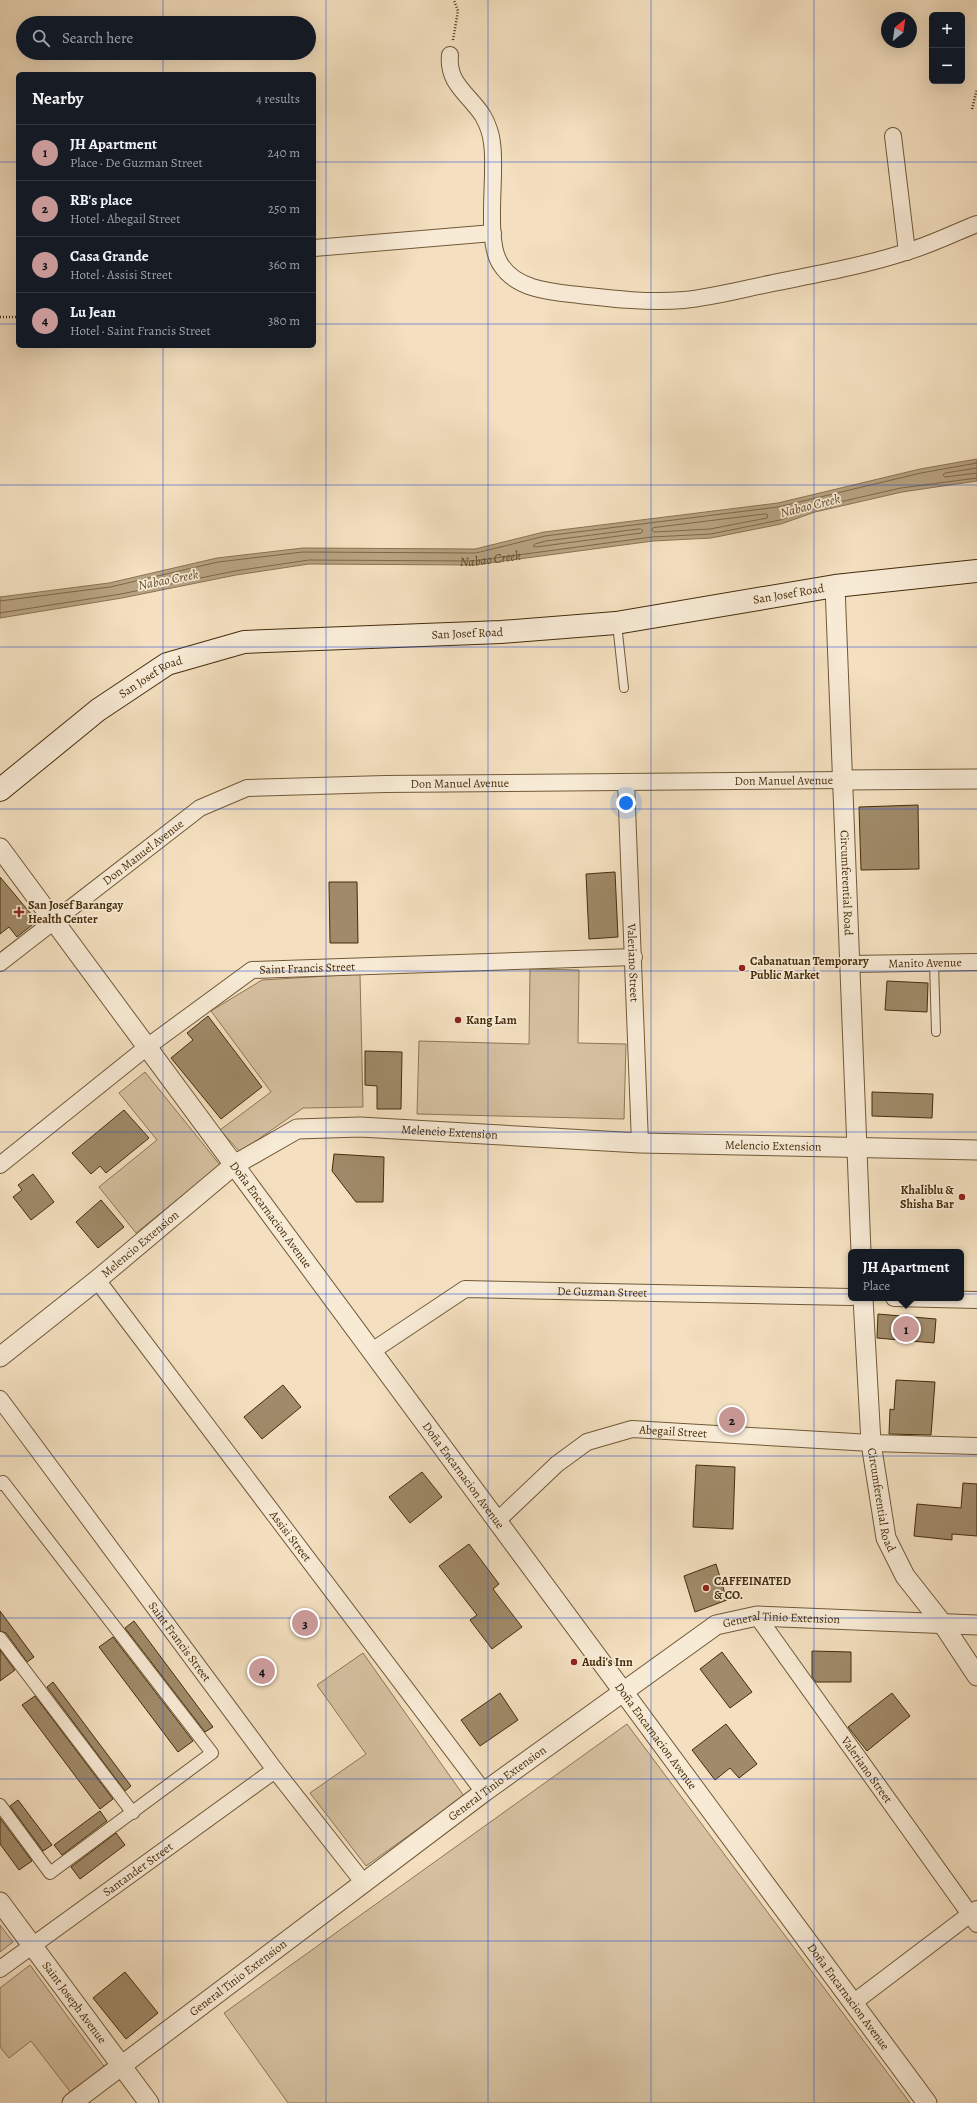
<!DOCTYPE html>
<meta charset="utf-8">
<style>
:root{--surface:#171b24;--page:#242831;--text:#f1f3f6;--muted:#9ea1a6;--line:#363941;--accent:#c59692}
body{margin:0;font-family:Alegreya,serif;background:var(--page);color:var(--text)}
.controls{position:absolute;right:12px;top:12px;display:grid;overflow:hidden;border-radius:6px;box-shadow:0 4px 16px #0002}
.controls button{width:36px;height:36px;display:grid;place-items:center;padding:0;border:0;border-bottom:1px solid var(--line);background:var(--surface);color:var(--text);font:20px sans-serif}
.compass{position:absolute;left:881px;top:12px;width:36px;height:36px;border-radius:50%;background:var(--surface);box-shadow:0 4px 16px #0002;rotate:29deg}
.you{position:absolute;left:626px;top:803px;width:14px;height:14px;margin:-10px;border:3px solid #fff;border-radius:50%;background:#1a73e8;box-shadow:0 0 0 6px #1a73e833}
.badge{display:grid;place-items:center;width:26px;height:26px;border-radius:50%;background:var(--accent);color:#111;font-size:13px;font-weight:700}
.pin{position:absolute;translate:-50% -50%;border:2px solid #fff;box-shadow:0 1px 4px #0006}
.popup{position:absolute;left:848px;top:1249px;width:116px;height:52px;box-sizing:border-box;display:grid;place-content:center;border-radius:6px;background:var(--surface);filter:drop-shadow(0 1px 3px #0005);font-size:13px;white-space:nowrap;color:var(--muted)}
.popup b{font-size:15px;color:var(--text)}
.popup::after{content:'';position:absolute;left:50%;top:100%;margin-left:-8px;border:8px solid transparent;border-top-color:var(--surface)}
.list{margin:0;padding:0;list-style:none}
h2{display:flex;justify-content:space-between;align-items:center;height:52px;margin:0;padding:0 16px;font-size:17px}
h2 small{font-size:13px;font-weight:400;color:var(--muted)}
.list li{display:grid;grid-template-columns:26px 1fr auto;gap:12px;align-items:center;box-sizing:border-box;height:56px;padding:0 16px;border-top:1px solid var(--line)}
.list b{display:block;font-size:15px;white-space:nowrap}
.list p{margin:0;font-size:13px;white-space:nowrap;color:var(--muted)}
.list em{font-size:13px;font-style:normal;color:var(--muted)}
.icon{flex:none;width:22px;height:22px;fill:none;stroke:currentColor;stroke-width:2;stroke-linecap:round;stroke-linejoin:round}
.map{position:relative;flex:none;width:977px;height:2103px;overflow:hidden}
.search{position:absolute;background:var(--surface);box-shadow:0 4px 16px #0002;left:16px;top:16px;width:300px;height:44px;display:flex;align-items:center;gap:10px;box-sizing:border-box;padding:0 14px;border-radius:22px;color:var(--muted);font-size:15px}
.panel{position:absolute;background:var(--surface);box-shadow:0 4px 16px #0002;left:16px;top:72px;width:300px;height:276px;border-radius:6px}
.map>svg:first-child{display:block}
.green{fill:#d6c1a1;stroke:#8e7656}
.water{fill:#b8a382;stroke:#8a7352}
.lines{fill:none;stroke-linecap:round;stroke-linejoin:round}
.shore{stroke:#7e6846;stroke-width:1}
.building{fill:#a08a69;stroke:#452c0b}
.service-casing{stroke:#715938;stroke-width:10}
.pedestrian-casing{stroke:#715938;stroke-width:14}
.minor-casing{stroke:#715938;stroke-width:18}
.tertiary-casing{stroke:#715938;stroke-width:21}
.secondary-casing{stroke:#452c0b;stroke-width:24}
.path{stroke:#452c0b;stroke-width:2.5;stroke-dasharray:1 2;stroke-linecap:butt}
.service{stroke:#f8ebd6;stroke-width:8}
.pedestrian{stroke:#f8ebd6;stroke-width:12}
.minor{stroke:#f8ebd6;stroke-width:16}
.tertiary{stroke:#f8ebd6;stroke-width:19}
.secondary{stroke:#f8ebd6;stroke-width:22}
.grid{fill:none;stroke:#1d4ed8;stroke-width:1;stroke-opacity:0.55}
.poi-dot{fill:#8f2418;stroke:#f8ebd6;stroke-width:1.5}
.labels{text-anchor:middle;stroke-width:3.5;stroke-linejoin:round;paint-order:stroke}
.street-label{font-size:12px;fill:#452c0b;stroke:#f8ebd6}
.poi-label{font-size:12px;font-weight:bold;fill:#452c0b;stroke:#f8ebd6;text-anchor:start}
.water-label{font-size:13px;font-style:italic;fill:#624a29;stroke:#f8ebd6}
</style>
<div class="map">
<svg width="977" height="2103" viewBox="0 0 977 2103">
<rect width="100%" height="100%" fill="#f4e0c0"/>
<filter id="stains"><feTurbulence type="fractalNoise" baseFrequency=".005" numOctaves="4"/><feColorMatrix values="0 0 0 0 .2 0 0 0 0 .09 0 0 0 0 .02 0 0 0 .5 -.17"/></filter>
<radialGradient id="worn" r=".72"><stop offset=".6" stop-color="#630" stop-opacity="0"/><stop offset="1" stop-color="#630" stop-opacity=".3"/></radialGradient>
<g class="green">
<polygon points="530,969 579,970 578,1043 626,1044 624,1119 417,1114 419,1041 529,1044"/>
<polygon points="360,974 363,1107 303,1108 240,1152 220,1130 271,1092 211,1011 262,980"/>
<polygon points="145,1072 220,1165 136,1233 99,1187 157,1140 119,1093"/>
<polygon points="363,1653 464,1796 366,1866 310,1793 366,1754 317,1685"/>
<polygon points="627,1724 910,2103 288,2103 224,2013"/>
<polygon points="0,1925 13,1942 0,1952"/>
<polygon points="30,1965 106,2069 72,2094 31,2041 9,2058 0,2047 0,1988"/>
</g>
<polygon class="water" points="977,459 977,481 902,492 815,512 781,524 711,538 653,541 474,565 309,564 236,575 122,598 0,618 0,597 109,583 217,558 303,548 475,549 544,532 778,503 920,469"/>
<g class="lines">
<g class="shore">
<polyline points="977,468 945,473 943,475 945,477 977,473"/>
<polygon points="766,514 768,515 767,518 710,529 654,532 652,530 653,528"/>
<polygon points="641,529 643,531 641,533 536,547 533,546 535,544 546,541"/>
<polyline points="0,601 110,587 218,562 303,552 476,553 545,536 778,507 921,473 977,463"/>
<path id="s1" d="M0 613 121 594 235 571 309 560 473 561 652 537 711 534 780 520 813 508 901 488 977 478"/>
</g>
</g>
<g class="building">
<polygon points="918,805 919,869 861,870 859,807"/>
<polygon points="615,872 618,937 589,939 586,874"/>
<polygon points="0,877 37,921 17,937 9,927 0,934"/>
<polygon points="329,882 357,882 358,943 330,943"/>
<polygon points="887,981 928,983 927,1012 885,1010"/>
<polygon points="208,1016 262,1087 221,1119 171,1058 193,1040 187,1033"/>
<polygon points="365,1051 402,1052 401,1109 377,1109 377,1086 365,1085"/>
<polygon points="872,1092 933,1094 932,1118 872,1116"/>
<polygon points="124,1110 149,1138 106,1173 100,1166 91,1174 72,1153"/>
<polygon points="334,1154 384,1157 383,1202 356,1202 332,1171"/>
<polygon points="33,1174 54,1202 31,1220 13,1197 22,1190 18,1185"/>
<polygon points="101,1200 124,1227 98,1248 76,1222"/>
<polygon points="878,1314 936,1319 934,1343 877,1338"/>
<polygon points="896,1380 935,1382 931,1435 889,1434 890,1409 894,1410"/>
<polygon points="283,1385 301,1407 262,1439 244,1417"/>
<polygon points="696,1465 735,1467 733,1529 693,1527"/>
<polygon points="422,1472 442,1497 410,1523 389,1497"/>
<polygon points="963,1483 977,1484 977,1536 952,1534 952,1540 914,1536 917,1504 961,1508"/>
<polygon points="469,1544 499,1584 493,1589 522,1627 492,1649 470,1620 477,1615 439,1566"/>
<polygon points="716,1564 727,1600 695,1612 684,1576"/>
<polygon points="0,1611 34,1657 27,1662 6,1633 0,1631"/>
<polygon points="134,1621 213,1727 205,1732 125,1628"/>
<polygon points="113,1637 193,1741 178,1752 99,1647"/>
<polygon points="0,1650 15,1670 0,1681"/>
<polygon points="812,1651 851,1652 851,1682 816,1682 812,1677"/>
<polygon points="722,1652 752,1692 730,1708 700,1669"/>
<polygon points="53,1682 131,1786 125,1791 47,1687"/>
<polygon points="500,1693 518,1720 480,1746 461,1720"/>
<polygon points="892,1693 910,1716 867,1751 848,1727"/>
<polygon points="35,1696 113,1799 100,1809 22,1705"/>
<polygon points="726,1724 757,1764 739,1778 730,1768 715,1780 692,1750"/>
<polygon points="18,1800 52,1845 43,1851 10,1806"/>
<polygon points="100,1811 107,1821 62,1855 54,1845"/>
<polygon points="0,1818 32,1861 19,1870 0,1844"/>
<polygon points="116,1833 125,1845 80,1879 71,1867"/>
<polygon points="125,1972 158,2013 126,2039 93,1998"/>
</g>
<g class="lines">
<g class="service-casing">
<g id="service">
<polyline points="617,624 624,688"/>
<polyline points="934,963 936,1032"/>
</g>
</g>
<g class="pedestrian-casing">
<g id="pedestrian">
<polyline points="0,1484 3,1482 212,1753 50,1873 0,1805"/>
<polyline points="0,1638 133,1813"/>
</g>
</g>
<g class="minor-casing">
<g id="minor">
<path d="M450 55C447 84 469 94 483 116 488 125 491 133 492 143 497 174 484 241 501 265 517 290 552 292 579 295 614 299 649 303 684 300 714 297 743 289 773 283 817 274 863 266 906 252 930 245 954 233 977 224"/>
<polyline points="893,136 907,252"/>
<polyline points="314,248 493,233"/>
<path id="s2" d="M626 782 640 1143"/>
<path id="s3" d="M0 963 200 808 247 788 385 784 842 780"/>
<path id="s4" d="M850 964 977 962"/>
<path id="s5" d="M0 1165 147 1047 252 970 634 957"/>
<path id="s6" d="M97 1280 484 1792"/>
<polyline points="894,1298 977,1300"/>
<path id="s7" d="M372 1351 465 1289 851 1297"/>
<path id="s8" d="M0 1399 275 1770 363 1882"/>
<path id="s9" d="M497 1521 557 1464 587 1442 632 1429 871 1443 977 1446"/>
<path id="s10" d="M757 1616 977 1924"/>
<path id="s11" d="M0 1969 275 1770"/>
<polyline points="853,2003 977,1909"/>
</g>
</g>
<g class="tertiary-casing">
<g id="tertiary">
<path id="s12" d="M835 586 861 1252"/>
<polyline points="842,780 977,779"/>
<path id="s13" d="M0 848 927 2103"/>
<path id="s14" d="M863 1298 871 1443 886 1538 905 1576 942 1623 977 1676"/>
<path id="s15" d="M0 1357 97 1280 234 1165 297 1129 360 1127 640 1143 977 1150"/>
<path id="s16" d="M0 1902 149 2103"/>
<path id="s17" d="M72 2103 484 1792 716 1625 757 1616 977 1625"/>
</g>
</g>
<g class="secondary-casing">
<g id="secondary">
<path id="s18" d="M0 790 98 710 167 664 244 642 501 632 616 623 835 586 977 571"/>
</g>
</g>
<g class="path">
<polyline points="453,40 458,11 454,0"/>
<polyline points="972,109 977,89"/>
<polyline points="0,317 18,317"/>
</g>
<use href="#service" class="service"/>
<use href="#pedestrian" class="pedestrian"/>
<use href="#minor" class="minor"/>
<use href="#tertiary" class="tertiary"/>
<use href="#secondary" class="secondary"/>
</g>
<path class="grid" d="M163 0V23M326 0V2103M488 0V2103M651 0V2103M814 0V2103M163 53V74M0 162H18M314 162H977M0 324H18M314 324H977M163 346V2103M0 485H977M0 647H977M0 809H977M0 971H977M0 1132H977M0 1294H977M0 1456H977M0 1618H977M0 1779H977M0 1941H977"/>
<g class="poi-dot">
<path d="M17 906h4v4h4v4h-4v4h-4v-4h-4v-4h4z"/>
<circle cx="742" cy="968" r="4"/>
<circle cx="458" cy="1020" r="4"/>
<circle cx="962" cy="1197" r="4"/>
<circle cx="706" cy="1588" r="4"/>
<circle cx="574" cy="1662" r="4"/>
</g>
<g class="labels">
<g class="street-label">
<text dy="4" stroke="none"><textPath href="#s18" startOffset="837">San Josef Road</textPath></text>
<text dy="4" stroke="none"><textPath href="#s18" startOffset="513">San Josef Road</textPath></text>
<text dy="4" stroke="none"><textPath href="#s18" startOffset="189">San Josef Road</textPath></text>
<text dy="4" stroke="none"><textPath href="#s3" startOffset="841">Don Manuel Avenue</textPath></text>
<text dy="4" stroke="none"><textPath href="#s3" startOffset="517">Don Manuel Avenue</textPath></text>
<text dy="4" stroke="none"><textPath href="#s3" startOffset="181">Don Manuel Avenue</textPath></text>
<text dy="4" stroke="none"><textPath href="#s12" startOffset="297">Circumferential Road</textPath></text>
<text dy="4" stroke="none"><textPath href="#s2" startOffset="181">Valeriano Street</textPath></text>
<text dy="4" stroke="none"><textPath href="#s4" startOffset="75">Manito Avenue</textPath></text>
<text dy="4" stroke="none"><textPath href="#s5" startOffset="374">Saint Francis Street</textPath></text>
<text dy="4" stroke="none"><textPath href="#s15" startOffset="528">Melencio Extension</textPath></text>
<text dy="4" stroke="none"><textPath href="#s15" startOffset="852">Melencio Extension</textPath></text>
<text dy="4" stroke="none"><textPath href="#s13" startOffset="456">Doña Encarnacion Avenue</textPath></text>
<text dy="4" stroke="none"><textPath href="#s15" startOffset="180">Melencio Extension</textPath></text>
<text dy="4" stroke="none"><textPath href="#s7" startOffset="249">De Guzman Street</textPath></text>
<text dy="4" stroke="none"><textPath href="#s9" startOffset="208">Abegail Street</textPath></text>
<text dy="4" stroke="none"><textPath href="#s13" startOffset="780">Doña Encarnacion Avenue</textPath></text>
<text dy="4" stroke="none"><textPath href="#s14" startOffset="203">Circumferential Road</textPath></text>
<text dy="4" stroke="none"><textPath href="#s6" startOffset="321">Assisi Street</textPath></text>
<text dy="4" stroke="none"><textPath href="#s17" startOffset="868">General Tinio Extension</textPath></text>
<text dy="4" stroke="none"><textPath href="#s8" startOffset="302">Saint Francis Street</textPath></text>
<text dy="4" stroke="none"><textPath href="#s13" startOffset="1104">Doña Encarnacion Avenue</textPath></text>
<text dy="4" stroke="none"><textPath href="#s10" startOffset="189">Valeriano Street</textPath></text>
<text dy="4" stroke="none"><textPath href="#s17" startOffset="532">General Tinio Extension</textPath></text>
<text dy="4" stroke="none"><textPath href="#s11" startOffset="170">Santander Street</textPath></text>
<text dy="4" stroke="none"><textPath href="#s17" startOffset="208">General Tinio Extension</textPath></text>
<text dy="4" stroke="none"><textPath href="#s13" startOffset="1428">Doña Encarnacion Avenue</textPath></text>
<text dy="4" stroke="none"><textPath href="#s16" startOffset="125">Saint Joseph Avenue</textPath></text>
</g>
<g class="poi-label">
<text x="28" y="909">San Josef Barangay<tspan x="28" dy="14">Health Center</tspan></text>
<text x="750" y="965">Cabanatuan Temporary<tspan x="750" dy="14">Public Market</tspan></text>
<text x="466" y="1024">Kang Lam</text>
<text x="954" y="1194" text-anchor="end">Khaliblu &amp;<tspan x="954" dy="14">Shisha Bar</tspan></text>
<text x="714" y="1585">CAFFEINATED<tspan x="714" dy="14">&amp; CO.</tspan></text>
<text x="582" y="1666">Audi's Inn</text>
</g>
<g class="water-label">
<text transform="translate(810 505) rotate(-14)" y="5">Nabao Creek</text>
<text dy="5" stroke="none"><textPath href="#s1" startOffset="495">Nabao Creek</textPath></text>
<text transform="translate(168 579) rotate(-11)" y="5">Nabao Creek</text>
</g>
</g>
<rect width="100%" height="100%" filter="url(#stains)"/>
<rect width="100%" height="100%" fill="url(#worn)"/>
</svg>
<div class="controls">
<button>+</button>
<button>−</button>
</div>
<svg class="compass" viewBox="-18 -18 36 36"><path d="M0-13l5 13h-10z" fill="#e53935"/><path d="M0 13l5-13h-10z" fill="#9ea1a6"/></svg>
<div class="you"></div>
<div class="pin badge" style="left:906px;top:1329px">1</div>
<div class="popup"><b>JH Apartment</b>Place</div>
<div class="pin badge" style="left:732px;top:1420px">2</div>
<div class="pin badge" style="left:305px;top:1623px">3</div>
<div class="pin badge" style="left:262px;top:1671px">4</div>
<div class="search"><svg class="icon" aria-label="search" viewBox="0 0 24 24"><circle cx="10" cy="10" r="6"/><path d="M15 15l6 6"/></svg>Search here</div>
<section class="panel">
<h2>Nearby<small>4 results</small></h2>
<ul class="list">
<li><span class="badge">1</span><div><b>JH Apartment</b><p>Place · De Guzman Street</p></div><em>240 m</em></li>
<li><span class="badge">2</span><div><b>RB's place</b><p>Hotel · Abegail Street</p></div><em>250 m</em></li>
<li><span class="badge">3</span><div><b>Casa Grande</b><p>Hotel · Assisi Street</p></div><em>360 m</em></li>
<li><span class="badge">4</span><div><b>Lu Jean</b><p>Hotel · Saint Francis Street</p></div><em>380 m</em></li>
</ul>
</section>
</div>
